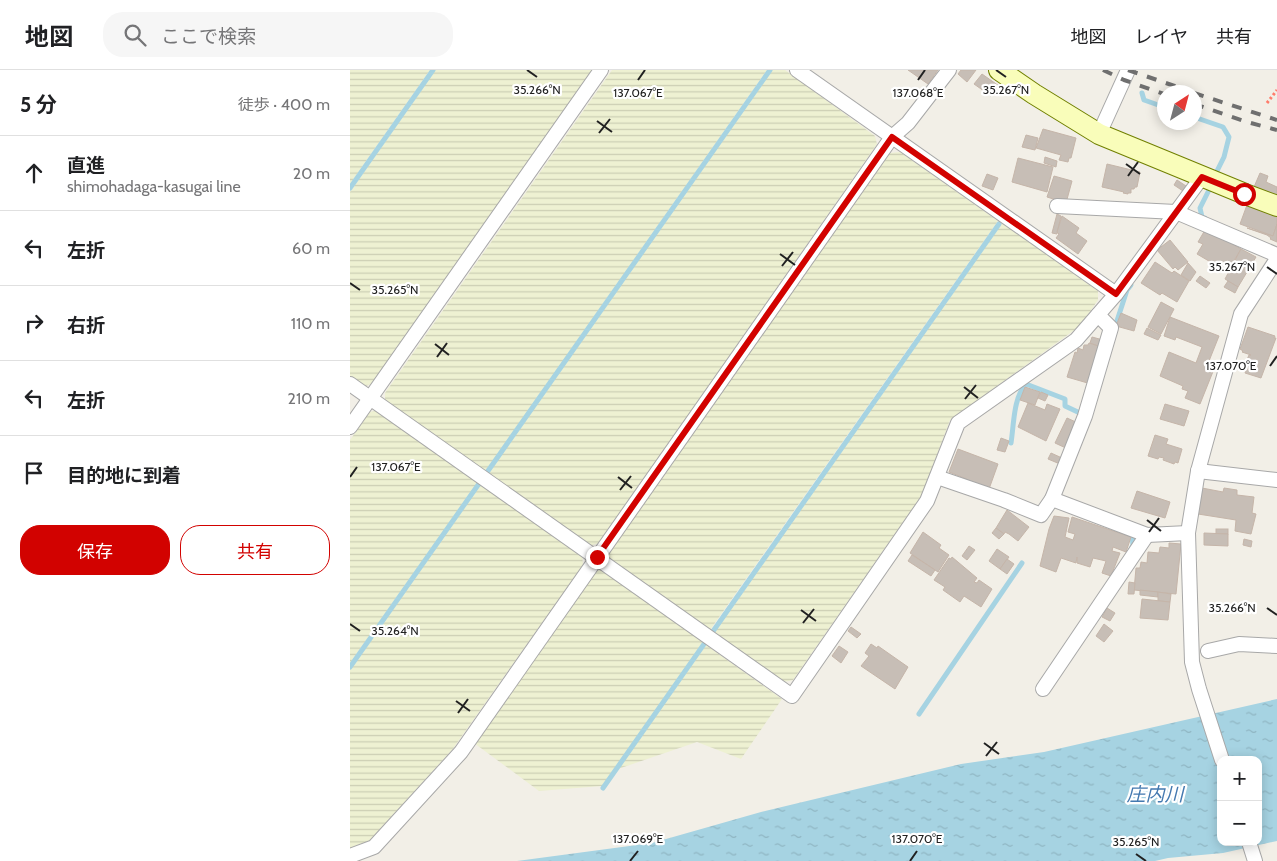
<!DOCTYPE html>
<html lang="ja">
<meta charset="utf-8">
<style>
:root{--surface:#fff;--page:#f6f6f6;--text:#202124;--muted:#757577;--line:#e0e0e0;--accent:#d20200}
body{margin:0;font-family:Cabin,"Noto Sans JP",sans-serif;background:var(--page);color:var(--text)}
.controls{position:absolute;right:15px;bottom:15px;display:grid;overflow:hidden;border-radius:10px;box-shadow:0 2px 12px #0003}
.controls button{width:45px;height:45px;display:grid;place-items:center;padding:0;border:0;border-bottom:1px solid var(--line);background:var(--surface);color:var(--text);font:25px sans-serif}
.compass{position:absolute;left:807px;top:15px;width:45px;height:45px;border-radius:50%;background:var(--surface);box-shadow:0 2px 12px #0003;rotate:36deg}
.stop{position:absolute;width:15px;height:15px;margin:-11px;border:4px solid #d20200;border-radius:50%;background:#fff}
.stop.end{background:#d20200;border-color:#fff;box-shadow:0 1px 5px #0008}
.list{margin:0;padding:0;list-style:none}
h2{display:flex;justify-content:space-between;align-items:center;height:65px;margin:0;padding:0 20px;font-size:21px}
h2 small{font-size:16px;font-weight:400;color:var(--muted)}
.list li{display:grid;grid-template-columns:32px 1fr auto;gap:15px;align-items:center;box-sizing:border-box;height:75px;padding:0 20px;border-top:1px solid var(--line)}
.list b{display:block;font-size:19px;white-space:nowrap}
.list p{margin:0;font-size:16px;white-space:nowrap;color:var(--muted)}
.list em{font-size:16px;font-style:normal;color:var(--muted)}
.actions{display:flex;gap:10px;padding:15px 20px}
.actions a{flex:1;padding:11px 0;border:1px solid var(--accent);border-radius:20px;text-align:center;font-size:18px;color:var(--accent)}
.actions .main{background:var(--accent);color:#fff}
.icon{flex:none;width:28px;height:28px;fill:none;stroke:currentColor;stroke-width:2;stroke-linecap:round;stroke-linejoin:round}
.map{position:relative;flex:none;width:927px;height:791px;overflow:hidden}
header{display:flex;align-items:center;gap:30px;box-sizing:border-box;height:70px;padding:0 25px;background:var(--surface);border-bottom:1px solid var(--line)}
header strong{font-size:24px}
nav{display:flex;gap:28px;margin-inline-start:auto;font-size:18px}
.search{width:350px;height:45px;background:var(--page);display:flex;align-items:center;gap:12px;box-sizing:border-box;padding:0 18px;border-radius:20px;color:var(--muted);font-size:19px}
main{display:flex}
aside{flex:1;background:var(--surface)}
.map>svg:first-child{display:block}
.farmland{fill:url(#farmland-rules)}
.water{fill:url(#water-ripples);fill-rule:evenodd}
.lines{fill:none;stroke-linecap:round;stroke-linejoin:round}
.stream{stroke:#a6d3e2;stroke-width:5}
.building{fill:#c7beb6;stroke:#c5b5a9}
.street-casing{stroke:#a8a8a8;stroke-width:16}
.secondary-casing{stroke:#718000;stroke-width:22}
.path{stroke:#ff7c6b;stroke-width:3;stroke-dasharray:2.5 2.5;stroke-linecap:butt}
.street{stroke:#fff;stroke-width:14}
.secondary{stroke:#f9fdba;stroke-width:20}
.rail{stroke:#6f6f6f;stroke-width:4;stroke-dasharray:10 10;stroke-linecap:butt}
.route{stroke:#d20200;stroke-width:6}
.ticks{fill:none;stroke:#212121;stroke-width:2}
.labels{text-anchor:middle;stroke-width:4.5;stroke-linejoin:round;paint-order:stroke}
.water-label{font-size:19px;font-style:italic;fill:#4479b0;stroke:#fff}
.ticks-label{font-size:12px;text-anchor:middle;fill:#212121;stroke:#fff;stroke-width:4.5;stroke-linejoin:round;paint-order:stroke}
</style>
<header>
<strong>地図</strong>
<div class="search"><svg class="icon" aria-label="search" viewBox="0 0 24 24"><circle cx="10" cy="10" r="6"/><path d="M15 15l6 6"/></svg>ここで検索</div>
<nav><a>地図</a><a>レイヤ</a><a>共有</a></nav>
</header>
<main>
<aside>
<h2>5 分<small>徒歩 · 400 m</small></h2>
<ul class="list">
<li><svg class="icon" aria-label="ahead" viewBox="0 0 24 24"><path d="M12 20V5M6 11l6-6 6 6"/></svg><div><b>直進</b><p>shimohadaga-kasugai line</p></div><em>20 m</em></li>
<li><svg class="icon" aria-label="left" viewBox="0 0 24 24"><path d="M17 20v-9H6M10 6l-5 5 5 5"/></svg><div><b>左折</b></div><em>60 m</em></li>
<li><svg class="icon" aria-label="right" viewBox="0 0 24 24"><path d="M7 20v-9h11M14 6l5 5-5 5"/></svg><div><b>右折</b></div><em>110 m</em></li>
<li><svg class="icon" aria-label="left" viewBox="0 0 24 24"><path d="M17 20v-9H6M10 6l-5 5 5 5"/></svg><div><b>左折</b></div><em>210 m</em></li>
<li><svg class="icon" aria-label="arrive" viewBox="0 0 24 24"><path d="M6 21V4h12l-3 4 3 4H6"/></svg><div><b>目的地に到着</b></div></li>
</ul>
<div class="actions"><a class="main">保存</a><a>共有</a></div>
</aside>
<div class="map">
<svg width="927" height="791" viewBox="0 0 927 791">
<defs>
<pattern id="farmland-rules" width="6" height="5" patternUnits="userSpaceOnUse" patternTransform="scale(1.25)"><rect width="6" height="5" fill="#eef1d2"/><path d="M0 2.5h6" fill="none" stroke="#ccceb4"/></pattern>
<pattern id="water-ripples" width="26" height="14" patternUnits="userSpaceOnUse" patternTransform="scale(1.25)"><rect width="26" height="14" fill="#a6d3e2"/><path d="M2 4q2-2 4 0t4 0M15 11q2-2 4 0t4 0" fill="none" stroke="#8fb5c2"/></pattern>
</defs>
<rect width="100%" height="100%" fill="#f2efe7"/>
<g class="farmland">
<polygon points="0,0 80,0 0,114"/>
<polygon points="85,0 242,0 21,314 13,317 0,307 0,122"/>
<polygon points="262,0 417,0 135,402 35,331 35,323"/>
<polygon points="422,0 435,0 525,66 527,74 249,473 239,476 137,404"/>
<polygon points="550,82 648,151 360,560 259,489 258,481 540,83"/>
<polygon points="652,153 748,221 748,230 730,256 600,350 572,425 443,610 434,612 364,563"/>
<polygon points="28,340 128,412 0,593 0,370 20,342"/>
<polygon points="130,414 232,485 233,495 102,680 19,771 0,778 0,599"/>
<polygon points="253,500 354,572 252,716 189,721 124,673 245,501"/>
<polygon points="356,575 432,629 391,689 347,672 268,699"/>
</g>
<path class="water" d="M927 629V771L873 783 818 788 805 791H167L302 773 411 742 611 694 694 682ZM871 690H908V772H871Z"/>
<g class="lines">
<g class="stream">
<polyline points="792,23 794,30 814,37"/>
<polyline points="844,47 873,57 879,67 874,87 866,103"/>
<polyline points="0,118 83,0"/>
<polyline points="855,148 852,147 850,138 859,120"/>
<polyline points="765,257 777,220 781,215"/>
<path d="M661 373C664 355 663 328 676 314L715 329V336L732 344"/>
<polyline points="777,464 782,466 783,475 781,479"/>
<polyline points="0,597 420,0"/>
<polyline points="569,644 672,493"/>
<polyline points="253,718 649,154"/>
</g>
</g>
<g class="building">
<polygon points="558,0 588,0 578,14"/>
<polygon points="611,0 626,0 617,12 608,4"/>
<polygon points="632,4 649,16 641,26 624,14"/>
<polygon points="693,59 726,68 721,88 719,88 718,92 709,90 711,85 686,78"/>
<polygon points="676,65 688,68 685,80 672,77"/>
<polygon points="695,87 707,91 706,97 694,93"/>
<polygon points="668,88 703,97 697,122 662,112"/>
<polygon points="757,94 790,102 787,117 785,117 784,119 781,119 781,123 778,123 778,124 773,123 774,122 752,117"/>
<polygon points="910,103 918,106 916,112 927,117 927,126 904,117"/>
<polygon points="637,104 648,108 643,120 632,116"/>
<polygon points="704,106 722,111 716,133 697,127"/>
<polygon points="827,110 836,116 833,121 824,115"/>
<polygon points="897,135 927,146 927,154 923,166 890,154"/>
<polygon points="707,144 711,146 707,164 702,163"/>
<polygon points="712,146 729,158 726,163 737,171 728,184 706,168 709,164 707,162"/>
<polygon points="927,154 927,172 920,169 921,168 917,165 897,158 923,166"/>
<polygon points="855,160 862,162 891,179 879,199 870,194 869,197 847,184 853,174 848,172"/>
<polygon points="820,170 838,192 828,200 825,197 823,199 807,180"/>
<polygon points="891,179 906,187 888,217 875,209"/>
<polygon points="805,192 822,203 824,201 839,211 827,232 812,223 810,225 791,213"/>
<polygon points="838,193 846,202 840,211 831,205"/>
<polygon points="850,206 860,213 856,218 846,211"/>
<polygon points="878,211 888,217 885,223 874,217"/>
<polygon points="811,232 824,239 811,264 798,257"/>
<polygon points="771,243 787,250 784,261 766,256"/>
<polygon points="820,247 869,266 857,296 864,299 850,334 835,328 838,321 832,319 833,316 810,306 819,282 846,293 852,277 826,267 825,270 814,266"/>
<polygon points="898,257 925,266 924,268 926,268 911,308 895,303 899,293 896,292 899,285 901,285 892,282 893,281 890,279"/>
<polygon points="797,258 811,265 808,270 794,264"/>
<polygon points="742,267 753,270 751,277 740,273"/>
<polygon points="739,273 751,277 741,314 717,307 725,282 727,283 728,278 733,280 734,275 738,275"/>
<polygon points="675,317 690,322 685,335 670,330"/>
<polygon points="691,322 698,325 695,331 688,328"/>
<polygon points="678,333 695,340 697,334 710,339 696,371 668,357"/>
<polygon points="815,334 839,341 834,356 810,349"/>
<polygon points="717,348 728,353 718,379 705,373"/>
<polygon points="805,365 818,369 816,374 832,379 828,393 825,392 824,394 813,390 814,388 809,387 808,389 798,386"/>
<polygon points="651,368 659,371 655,382 647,380"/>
<polygon points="608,379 648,394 639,419 617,411 617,409 599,402"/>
<polygon points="701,383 712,388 710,394 698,389"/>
<polygon points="852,418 873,422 874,418 887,420 887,425 904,427 902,443 906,444 901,464 885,461 886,450 848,444"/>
<polygon points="787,421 820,432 815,448 781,438"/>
<polygon points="657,440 679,457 668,471 659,464 655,462 654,464 646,458"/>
<polygon points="704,446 719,448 715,467 723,470 725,464 718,462 722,447 781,467 776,482 763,477 762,481 770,483 761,506 752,503 756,491 743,488 740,497 727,493 727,487 726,493 711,488 706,502 690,496 699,459"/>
<polygon points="646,458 654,464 649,469 642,463"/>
<rect x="866" y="459" width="12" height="5"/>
<polygon points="573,462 591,475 589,478 599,485 588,502 560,483"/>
<polygon points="854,463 878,464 878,476 854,475"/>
<polygon points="894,469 902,471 901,477 893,475"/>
<polygon points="819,473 831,474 826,524 784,520 786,498 790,498 791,492 797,493 798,482 809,483 810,477 819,478"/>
<polygon points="619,476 625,480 617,490 612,486"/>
<polygon points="647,479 659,487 650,499 639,491"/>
<polygon points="562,485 585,500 581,506 558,491"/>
<polygon points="602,487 627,508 624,512 627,513 629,510 642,519 631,537 614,526 610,532 593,520 595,517 584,510 599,488 601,489"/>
<polygon points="657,489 664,494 657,504 650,499"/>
<polygon points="779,512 785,513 784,524 778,524"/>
<polygon points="790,520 808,522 808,527 790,525"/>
<polygon points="808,522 821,524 820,532 808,531"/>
<polygon points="792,529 820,532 818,550 790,548"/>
<polygon points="757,538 765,543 760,551 752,547"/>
<polygon points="754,554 763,561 754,572 746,566"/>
<polygon points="501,557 511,564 507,568 498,561"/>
<polygon points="521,574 527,578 528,576 558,597 545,619 511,596 519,586 515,583"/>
<polygon points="489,576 498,582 491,593 482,586"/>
</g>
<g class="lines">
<g class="street-casing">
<g id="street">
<polyline points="447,0 766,224"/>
<polyline points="749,64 778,0"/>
<polyline points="707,136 826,142 927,185"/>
<polyline points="0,314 442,626 577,431 608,353 726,270 766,224 852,107"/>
<polyline points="0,357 251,0"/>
<polyline points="848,401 927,410"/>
<polyline points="587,407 654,430 691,445 702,429 797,465 838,463"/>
<polyline points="702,429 735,346 761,258 748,245"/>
<polyline points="858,581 889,574 927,576"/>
<polyline points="693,619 797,465"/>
<polyline points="872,690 849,619 842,592 838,463 848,401 891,244 927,189"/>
<polyline points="899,772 905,791"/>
<polyline points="0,786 24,777 111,682 542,67 558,53 599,0"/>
</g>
</g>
<g class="secondary-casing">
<polyline id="secondary" points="649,0 684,24 749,64 895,124 927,136"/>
</g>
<polyline class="path" points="917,33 927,20"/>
<use href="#street" class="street"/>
<use href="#secondary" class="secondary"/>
<g class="rail">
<polyline points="753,0 774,10 814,24"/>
<polyline points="778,0 842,22"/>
<polyline points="844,23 927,50"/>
<polyline points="844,34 897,52 927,60"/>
</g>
</g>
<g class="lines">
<polyline class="route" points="247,487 542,67 766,224 852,107 894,124"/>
</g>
<path class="ticks" d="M177 0 187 7M646 0 656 7M288 10 295 0M568 10 575 0M247 51 262 62M249 63 260 49M776 94 790 104M778 106 788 92M430 184 445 195M432 196 443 182M917 197 927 204M0 213 10 220M85 274 99 285M87 287 97 273M920 296 927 286M614 317 628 328M615 329 626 315M0 407 7 397M268 407 282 418M270 420 281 406M797 450 811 461M799 462 809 448M917 538 927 545M451 540 466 551M453 553 464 539M0 554 10 561M106 631 120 641M108 643 118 629M634 673 649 684M636 686 647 672M786 784 796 791M280 791 288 781M560 791 567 781"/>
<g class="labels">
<g class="water-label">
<text x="805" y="731">庄内川</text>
</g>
</g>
<g class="ticks-label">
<text x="187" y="24">35.266°N</text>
<text x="656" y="24">35.267°N</text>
<text x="288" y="27">137.067°E</text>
<text x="568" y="27">137.068°E</text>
<text x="882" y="201">35.267°N</text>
<text x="45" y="224">35.265°N</text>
<text x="881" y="300">137.070°E</text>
<text x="46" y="401">137.067°E</text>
<text x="882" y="542">35.266°N</text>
<text x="45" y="565">35.264°N</text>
<text x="288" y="773">137.069°E</text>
<text x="567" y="773">137.070°E</text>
<text x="786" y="776">35.265°N</text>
</g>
</svg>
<div class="controls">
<button>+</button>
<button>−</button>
</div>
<svg class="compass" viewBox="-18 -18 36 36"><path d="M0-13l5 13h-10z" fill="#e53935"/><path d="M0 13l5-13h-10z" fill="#757577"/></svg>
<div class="stop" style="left:894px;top:124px"></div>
<div class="stop end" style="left:247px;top:487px"></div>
</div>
</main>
